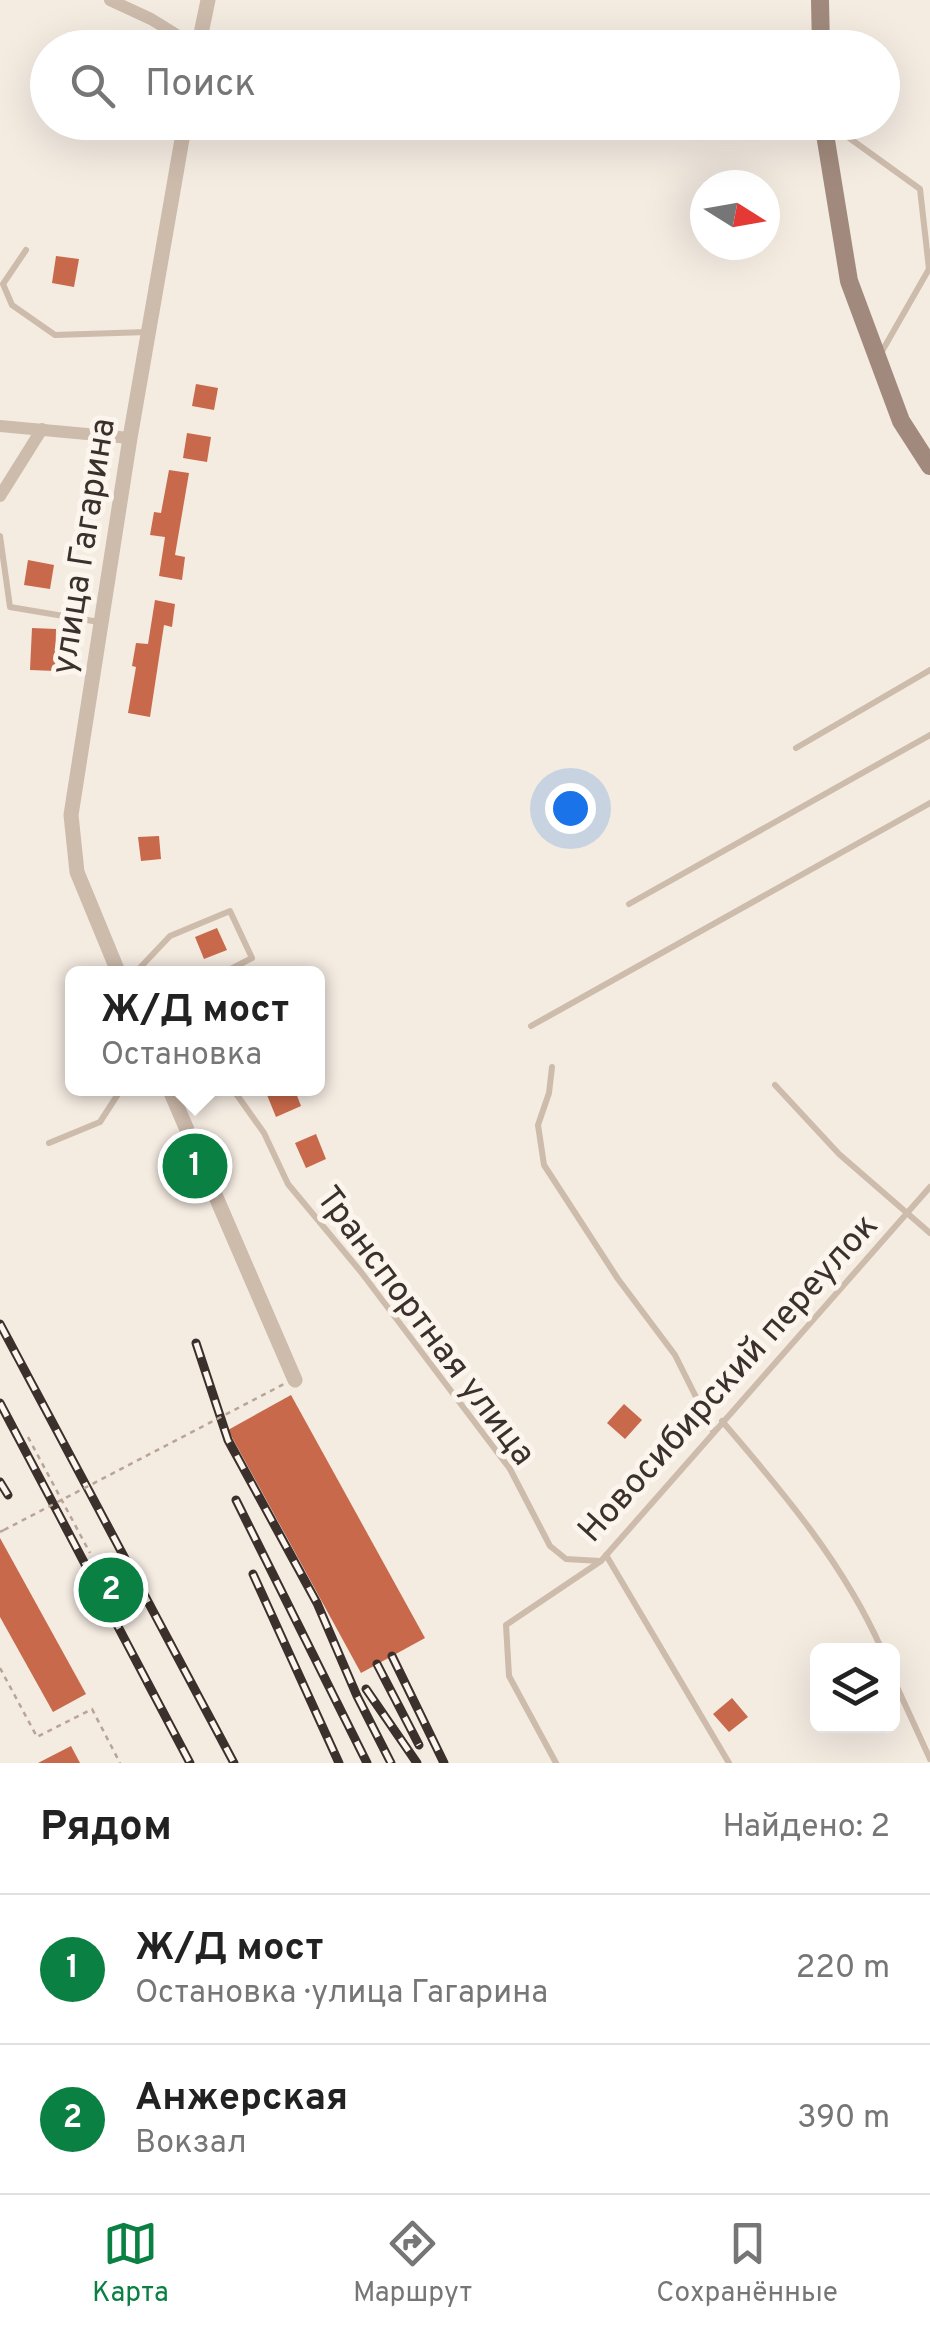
<!DOCTYPE html>
<html lang="ru">
<meta charset="utf-8">
<style>
:root{--surface:#fff;--page:#f2f2f2;--text:#222;--muted:#767676;--line:#e0e0e0;--accent:#0b8043}
body{margin:0;font-family:Overpass,sans-serif;background:var(--page);color:var(--text)}
.controls{position:absolute;right:30px;bottom:30px;display:grid;overflow:hidden;border-radius:15px;box-shadow:0 10px 40px #0002}
.controls button{width:90px;height:90px;display:grid;place-items:center;padding:0;border:0;border-bottom:2px solid var(--line);background:var(--surface);color:var(--text);font:50px sans-serif}
.compass{position:absolute;left:690px;top:170px;width:90px;height:90px;border-radius:50%;background:var(--surface);box-shadow:0 10px 40px #0002;rotate:101deg}
.you{position:absolute;left:570px;top:808px;width:35px;height:35px;margin:-25px;border:8px solid #fff;border-radius:50%;background:#1a73e8;box-shadow:0 0 0 15px #1a73e833}
.badge{display:grid;place-items:center;width:65px;height:65px;border-radius:50%;background:var(--accent);color:#fff;font-size:32px;font-weight:700}
.pin{position:absolute;translate:-50% -50%;border:5px solid #fff;box-shadow:0 2px 10px #0006}
.popup{position:absolute;left:65px;top:966px;width:260px;height:130px;box-sizing:border-box;display:grid;place-content:center;border-radius:15px;background:var(--surface);filter:drop-shadow(0 2px 8px #0005);font-size:32px;white-space:nowrap;color:var(--muted)}
.popup b{font-size:38px;color:var(--text)}
.popup::after{content:'';position:absolute;left:50%;top:100%;margin-left:-20px;border:20px solid transparent;border-top-color:var(--surface)}
.list{margin:0;padding:0;list-style:none}
h2{display:flex;justify-content:space-between;align-items:center;height:130px;margin:0;padding:0 40px;font-size:42px}
h2 small{font-size:32px;font-weight:400;color:var(--muted)}
.list li{display:grid;grid-template-columns:65px 1fr auto;gap:30px;align-items:center;box-sizing:border-box;height:150px;padding:0 40px;border-top:2px solid var(--line)}
.list b{display:block;font-size:38px;white-space:nowrap}
.list p{margin:0;font-size:32px;white-space:nowrap;color:var(--muted)}
.list em{font-size:32px;font-style:normal;color:var(--muted)}
.icon{flex:none;width:55px;height:55px;fill:none;stroke:currentColor;stroke-width:2;stroke-linecap:round;stroke-linejoin:round}
.map{position:relative;flex:none;width:930px;height:1763px;overflow:hidden}
.search{position:absolute;background:var(--surface);box-shadow:0 10px 40px #0002;left:30px;right:30px;top:30px;height:110px;display:flex;align-items:center;gap:25px;box-sizing:border-box;padding:0 35px;border-radius:55px;color:var(--muted);font-size:38px}
.sheet{height:430px;background:var(--surface)}
nav{display:flex;justify-content:space-around;align-items:center;box-sizing:border-box;height:140px;border-top:2px solid var(--line);background:var(--surface);font-size:28px;color:var(--muted)}
nav a{display:grid;justify-items:center;gap:5px}
nav .on{color:var(--accent)}
.map>svg:first-child{display:block}
.building{fill:#c8694b}
.lines{fill:none;stroke-linecap:round;stroke-linejoin:round}
.path{stroke:#b9a596;stroke-width:2.5;stroke-dasharray:5 5;stroke-linecap:butt}
.service{stroke:#cdbbac;stroke-width:6}
.minor{stroke:#cdbbac;stroke-width:12}
.tertiary{stroke:#cdbbac;stroke-width:15}
.secondary{stroke:#a18a7d;stroke-width:18}
.rail-casing{stroke:#3b302b;stroke-width:9}
.rail{stroke:#fbf5ee;stroke-width:5;stroke-dasharray:15;stroke-linecap:butt}
.path-bridge{stroke:#b9a596;stroke-width:2.5;stroke-dasharray:5 5;stroke-linecap:butt}
.labels{text-anchor:middle;stroke-width:10;stroke-linejoin:round;paint-order:stroke}
.street-label{font-size:35px;fill:#3b302b;stroke:#fbf5ee}
</style>
<div class="map">
<svg width="930" height="1763" viewBox="0 0 930 1763">
<rect width="100%" height="100%" fill="#f4ebe1"/>
<g class="building">
<polygon points="56,256 79,259 74,287 52,283"/>
<polygon points="196,384 218,388 214,410 192,406"/>
<polygon points="187,433 211,437 207,462 183,458"/>
<polygon points="169,470 189,473 175,555 185,557 182,580 159,576 165,537 150,535 154,512 161,513"/>
<polygon points="28,560 54,565 50,589 24,585"/>
<polygon points="155,600 175,604 172,627 164,625 150,717 128,713 136,667 132,666 136,643 148,644"/>
<polygon points="32,628 56,629 55,671 30,670"/>
<polygon points="159,836 161,859 141,861 138,837"/>
<polygon points="217,928 227,950 204,959 195,937"/>
<polygon points="282,1088 294,1088 301,1106 276,1117 267,1095"/>
<polygon points="316,1134 326,1159 306,1168 295,1143"/>
<polygon points="291,1395 425,1638 361,1673 228,1430"/>
<polygon points="624,1404 642,1420 625,1439 607,1423"/>
<polygon points="0,1538 86,1694 53,1712 0,1617"/>
<polygon points="732,1698 748,1717 729,1732 713,1714"/>
<polygon points="71,1746 80,1763 38,1763"/>
</g>
<g class="lines">
<g class="path">
<polyline points="28,1437 90,1553"/>
<polyline points="0,1532 4,1530"/>
<polyline points="0,1668 37,1737 92,1709 120,1763"/>
</g>
<g class="service">
<polyline points="827,122 920,189 929,269 881,353"/>
<polyline points="26,250 3,284 12,305 55,335 147,332"/>
<polyline points="0,536 10,607 99,622"/>
<polyline points="796,748 930,670"/>
<polyline points="629,904 930,735"/>
<polyline points="134,974 170,936 230,911 252,958 221,974"/>
<polyline points="531,1026 930,803"/>
<polyline points="552,1067 549,1093 538,1125 544,1165 618,1279 675,1355 713,1431"/>
<polyline points="775,1085 839,1154 930,1233"/>
<polyline points="232,1088 264,1133 288,1184 361,1272 510,1469 550,1546 566,1559 600,1561"/>
<polyline points="49,1143 100,1122 122,1088"/>
<path d="M722 1421C783 1492 844 1564 882 1650"/>
<polyline points="606,1555 729,1763"/>
<polyline points="892,1676 930,1759"/>
<polyline points="556,1763 509,1676 506,1625 601,1561 930,1187"/>
</g>
<g class="minor">
<polyline points="110,0 151,19 198,48"/>
<polyline points="0,426 130,438"/>
<polyline points="0,496 42,429"/>
</g>
<g class="tertiary">
<polyline points="198,48 208,0"/>
<polyline points="119,974 77,872 71,815 130,438 185,122"/>
<polyline points="169,1088 295,1380"/>
</g>
<g class="secondary">
<polyline points="820,0 821,48"/>
<polyline points="823,122 849,281 901,421 930,466"/>
</g>
<g class="rail-casing">
<g id="rail">
<polyline points="0,1324 234,1763"/>
<polyline points="196,1343 228,1440 317,1603 357,1696 391,1763"/>
<polyline points="0,1403 190,1763"/>
<polyline points="0,1482 8,1495"/>
<polyline points="236,1500 367,1763"/>
<polyline points="253,1574 339,1763"/>
<polyline points="392,1656 444,1763"/>
<polyline points="377,1664 419,1745"/>
<polyline points="366,1689 417,1763"/>
</g>
</g>
<use href="#rail" class="rail"/>
<polyline class="path-bridge" points="4,1530 286,1383"/>
</g>
<g class="labels">
<g class="street-label">
<text transform="translate(82 546) rotate(-81)" y="12">улица Гагарина</text>
<text transform="translate(427 1325) rotate(53)" y="12">Транспортная улица</text>
<text transform="translate(727 1377) rotate(-48)" y="12">Новосибирский переулок</text>
</g>
</g>
</svg>
<div class="controls">
<button><svg class="icon" aria-label="layers" viewBox="0 0 24 24"><path d="M12 4l9 5-9 5-9-5zM3 14l9 5 9-5"/></svg></button>
</div>
<svg class="compass" viewBox="-18 -18 36 36"><path d="M0-13l5 13h-10z" fill="#e53935"/><path d="M0 13l5-13h-10z" fill="#767676"/></svg>
<div class="you"></div>
<div class="pin badge" style="left:195px;top:1166px">1</div>
<div class="popup"><b>Ж/Д мост</b>Остановка</div>
<div class="pin badge" style="left:111px;top:1590px">2</div>
<div class="search"><svg class="icon" aria-label="search" viewBox="0 0 24 24"><circle cx="10" cy="10" r="6"/><path d="M15 15l6 6"/></svg>Поиск</div>
</div>
<section class="sheet">
<h2>Рядом<small>Найдено: 2</small></h2>
<ul class="list">
<li><span class="badge">1</span><div><b>Ж/Д мост</b><p>Остановка · улица Гагарина</p></div><em>220 m</em></li>
<li><span class="badge">2</span><div><b>Анжерская</b><p>Вокзал</p></div><em>390 m</em></li>
</ul>
</section>
<nav>
<a class="on"><svg class="icon" aria-label="map" viewBox="0 0 24 24"><path d="M3 6l6-2 6 2 6-2v14l-6 2-6-2-6 2zM9 4v14M15 6v14"/></svg>Карта</a>
<a><svg class="icon" aria-label="directions" viewBox="0 0 24 24"><path d="M12 3l9 9-9 9-9-9zM9 14v-3h6M13 9l2 2-2 2"/></svg>Маршрут</a>
<a><svg class="icon" aria-label="saved" viewBox="0 0 24 24"><path d="M7 4h10v16l-5-4-5 4z"/></svg>Сохранённые</a>
</nav>
